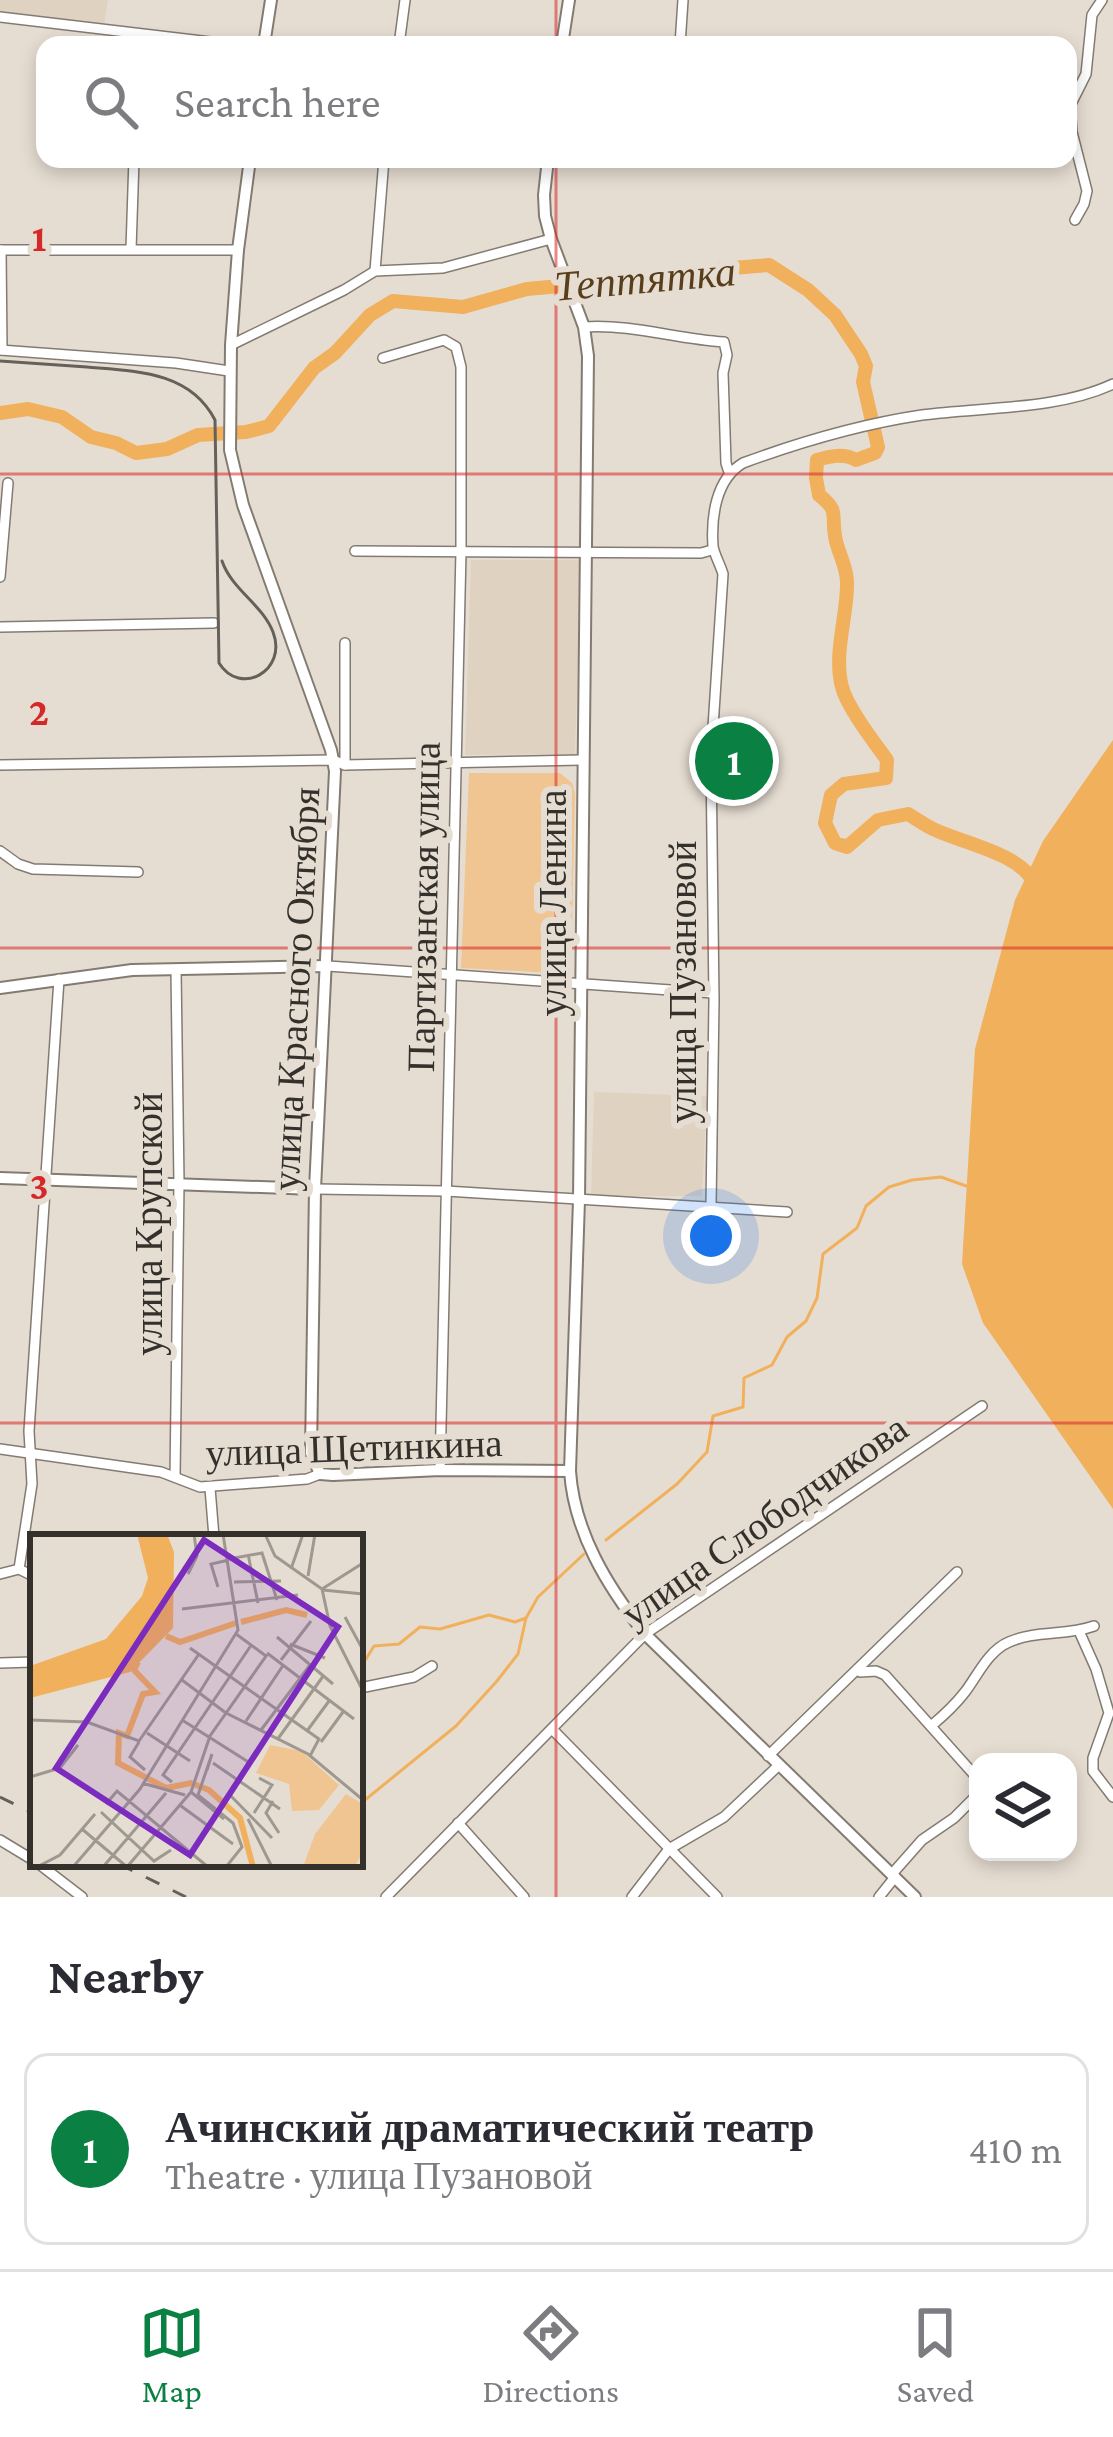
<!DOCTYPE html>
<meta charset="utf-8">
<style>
:root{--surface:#fff;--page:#f2f2f3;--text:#2b2b33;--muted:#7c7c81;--line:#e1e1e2;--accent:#0b8043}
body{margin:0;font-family:"Crimson Pro",serif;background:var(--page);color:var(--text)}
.controls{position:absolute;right:36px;bottom:36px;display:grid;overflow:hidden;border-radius:24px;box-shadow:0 6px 18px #0003}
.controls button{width:108px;height:108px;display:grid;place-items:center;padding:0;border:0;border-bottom:3px solid var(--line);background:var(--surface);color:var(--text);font:60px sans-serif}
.you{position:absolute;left:711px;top:1236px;width:42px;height:42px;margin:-30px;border:9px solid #fff;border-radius:50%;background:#1a73e8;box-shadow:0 0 0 18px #1a73e833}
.badge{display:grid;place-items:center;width:78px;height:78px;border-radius:50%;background:var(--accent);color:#fff;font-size:39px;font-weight:700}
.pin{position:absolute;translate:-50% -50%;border:6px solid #fff;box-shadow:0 3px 12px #0006}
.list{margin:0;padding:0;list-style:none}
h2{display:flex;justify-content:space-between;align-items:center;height:156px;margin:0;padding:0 48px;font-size:51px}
h2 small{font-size:39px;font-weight:400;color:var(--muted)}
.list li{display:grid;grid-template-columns:78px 1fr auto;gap:36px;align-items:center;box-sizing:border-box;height:192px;margin:0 24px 24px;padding:0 24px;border:3px solid var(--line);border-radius:24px}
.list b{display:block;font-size:45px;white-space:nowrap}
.list p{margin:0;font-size:39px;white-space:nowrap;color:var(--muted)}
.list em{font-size:39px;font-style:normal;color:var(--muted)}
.icon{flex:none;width:66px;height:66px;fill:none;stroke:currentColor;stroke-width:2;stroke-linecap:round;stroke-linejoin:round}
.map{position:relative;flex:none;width:1113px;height:1897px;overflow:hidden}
.search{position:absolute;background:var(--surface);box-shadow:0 6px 18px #0003;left:36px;right:36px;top:36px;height:132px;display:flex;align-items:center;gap:30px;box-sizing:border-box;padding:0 42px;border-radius:24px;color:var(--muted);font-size:45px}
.sheet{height:372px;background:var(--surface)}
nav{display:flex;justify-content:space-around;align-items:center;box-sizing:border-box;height:168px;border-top:3px solid var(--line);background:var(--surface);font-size:33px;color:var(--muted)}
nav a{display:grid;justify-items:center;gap:6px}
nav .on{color:var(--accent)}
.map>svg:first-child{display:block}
.built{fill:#e0d2c1}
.green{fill:#f0c592}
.water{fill:#f1b05c}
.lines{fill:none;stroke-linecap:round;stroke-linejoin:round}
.stream{stroke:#f1b05c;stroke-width:3}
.river{stroke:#f1b05c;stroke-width:14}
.minor-casing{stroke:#837b71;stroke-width:12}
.major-casing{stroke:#837b71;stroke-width:14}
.minor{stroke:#fff;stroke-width:9}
.major{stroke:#fff;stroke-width:10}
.tram{stroke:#656059;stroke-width:3}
.rail{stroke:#656059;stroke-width:3;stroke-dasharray:15 15;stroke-linecap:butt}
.grid{fill:none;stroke:#d62828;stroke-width:3;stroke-opacity:0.55}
.labels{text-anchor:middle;stroke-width:12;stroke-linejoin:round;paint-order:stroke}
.street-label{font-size:39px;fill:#34312c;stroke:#e6ddd2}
.water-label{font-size:42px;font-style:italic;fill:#583e1b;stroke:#e6ddd2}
.inset-river{fill:none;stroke:#f1b05c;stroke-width:6}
.inset-road{fill:none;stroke:#9f9890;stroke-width:3}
.view{fill:#7b2cbf;fill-opacity:0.15;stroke:#7b2cbf;stroke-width:6}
.inset-edge{fill:none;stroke:#34312c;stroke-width:6}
.grid-label{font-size:39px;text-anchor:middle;font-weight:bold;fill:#d62828;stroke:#e6ddd2;stroke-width:12;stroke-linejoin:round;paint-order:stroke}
</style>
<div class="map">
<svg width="1113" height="1897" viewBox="0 0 1113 1897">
<rect width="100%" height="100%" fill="#e6ddd2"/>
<g class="built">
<polygon points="0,0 108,0 104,26 0,11"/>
<polygon points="471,560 581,560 575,754 465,755"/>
<polygon points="594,1092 707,1096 702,1196 591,1196"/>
</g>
<polygon class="green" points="469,773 560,773 572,783 575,794 571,974 461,968"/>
<polygon class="water" points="1113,740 1113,1509 983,1323 962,1264 975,1049 1015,900 1043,841"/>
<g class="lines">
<g class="stream">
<polyline points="606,1540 677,1484 707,1452 713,1416 743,1407 744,1378 772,1365 787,1337 806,1321 817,1298 823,1254 857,1228 866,1206 889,1187 912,1180 941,1177 969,1187"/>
<polyline points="360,1660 366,1659 374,1646 399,1644 420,1627 440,1629 489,1615 515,1622 526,1618"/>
<polyline points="360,1804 456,1726 497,1681 518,1654 526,1618 538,1597 584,1554"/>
</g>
<path class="river" d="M0 413 28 409 62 417 91 437 116 443 136 453 167 449 198 435 246 432 269 426 314 368 335 353 370 315 393 301 463 307 527 289 626 280 671 279 700 275 720 269 769 265 808 290 835 315 861 354 866 366 863 382 878 447 875 453 856 460C844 453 830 456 817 460L816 478 819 495C840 512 831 513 835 536 837 551 847 566 847 582 848 614 833 653 842 687 847 707 874 742 887 760L886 778 844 784 831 795 825 823 835 843 847 847 878 820 908 814C916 819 925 825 933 829 962 843 1020 853 1034 883"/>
<g class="minor-casing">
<g id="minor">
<polyline points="0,17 236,45"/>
<polyline points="399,45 405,0"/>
<polyline points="680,45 683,0"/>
<polyline points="1075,220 1084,204 1087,191 1072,132 1070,106 1086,74 1092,15 1102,0"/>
<polyline points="131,249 134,159"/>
<polyline points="0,250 238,250"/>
<polyline points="1,250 2,350"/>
<polyline points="375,271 384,159"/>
<path d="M584 327C634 324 675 339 724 342L727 355 723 373 726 463 729 472"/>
<polyline points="231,345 344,290 375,271 443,268 551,239"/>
<polyline points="0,350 176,363 229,371"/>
<polyline points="383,358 444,340 456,347 461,367 461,551 440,1470"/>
<polyline points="355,551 701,553 712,550"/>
<polyline points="0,577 8,483"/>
<polyline points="0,627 214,623"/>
<polyline points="0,765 333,760 345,765 582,760"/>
<polyline points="345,765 345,643"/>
<polyline points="0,851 18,864 33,869 138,872"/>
<polyline points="328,966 713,993"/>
<polyline points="315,1189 446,1191 787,1212"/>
<path d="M711 1206 714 1000 711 758 723 574C720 564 714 554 713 546 711 516 716 479 743 463 800 442 862 424 922 415 982 407 1058 410 1113 384"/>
<polyline points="0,1449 161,1472 200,1487 307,1479 320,1474"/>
<polyline points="175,1477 179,1183 176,970"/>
<polyline points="210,1488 214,1537"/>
<polyline points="19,1569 32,1484 29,1431 59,979"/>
<polyline points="0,1574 19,1569 33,1576"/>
<polyline points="1079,1631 1096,1669 1109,1713 1093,1758 1093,1771 1113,1797"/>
<polyline points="0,1663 33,1662"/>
<polyline points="860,1672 876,1671 885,1675 978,1779"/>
<polyline points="360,1688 414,1677 432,1666"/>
<path d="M931 1726C943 1716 955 1705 965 1692 978 1675 988 1651 1009 1642 1036 1630 1066 1636 1094 1626"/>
<polyline points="552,1729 717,1897"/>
<polyline points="768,1756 957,1572"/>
<polyline points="458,1823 524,1897"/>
<polyline points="0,1840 33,1860"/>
<polyline points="39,1864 82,1897"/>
<polyline points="892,1874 922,1840 954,1818 978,1794"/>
<polyline points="386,1897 645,1634 982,1406"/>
<polyline points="632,1897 669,1849 724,1817 778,1766"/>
<polyline points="879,1897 895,1877"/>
</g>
</g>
<g class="major-casing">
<g id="major">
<polyline points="264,45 271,0"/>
<polyline points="562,45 569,0"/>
<polyline points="250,159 238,250 231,345 230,450 243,505 331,750 335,771 315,1189 311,1453 320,1474 333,1475 440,1470 570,1471"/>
<path d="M548 159 544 195 545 216 551 239 584 327 588 356 579 1200 570 1471C574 1532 607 1586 645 1634L915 1897"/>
<polyline points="0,988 132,970 328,966"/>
<polyline points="0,1178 315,1189"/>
</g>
</g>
<use href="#minor" class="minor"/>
<use href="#major" class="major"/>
<path class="tram" d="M0 361C29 363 58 365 87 367 135 371 190 371 215 420L219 663C240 697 288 671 273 632 262 604 232 590 222 561"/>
<g class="rail">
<polyline points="0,1797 33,1813"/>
<polyline points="119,1864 186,1897"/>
</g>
</g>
<path class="grid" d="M556 0V45M556 159V1897M0 474H1113M0 948H1113M0 1423H1113"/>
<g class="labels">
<g class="street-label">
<text transform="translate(552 903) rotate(-90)" y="14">улица Ленина</text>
<text transform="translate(423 907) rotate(-89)" y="14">Партизанская улица</text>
<text transform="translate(682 982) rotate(-90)" y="14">улица Пузановой</text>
<text transform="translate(295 989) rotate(-87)" y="14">улица Красного Октября</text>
<text transform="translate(148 1224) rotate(-90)" y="14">улица Крупской</text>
<text transform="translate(354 1447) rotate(-2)" y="14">улица Щетинкина</text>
<text transform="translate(764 1520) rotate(-35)" y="14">улица Слободчикова</text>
</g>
<g class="water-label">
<text transform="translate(645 278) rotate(-5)" y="15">Тептятка</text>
</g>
</g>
<g transform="translate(30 1534)">
<rect width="333" height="333" fill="#e6ddd2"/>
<path d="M240 211 271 217 309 251 289 276 262 277 259 250 226 239ZM316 260 333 270V319L324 333H273L285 300Z" fill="#f0c592"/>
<path d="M107 0H137L144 18 143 94 100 138 0 164V132L76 105 112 62 118 44Z" fill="#f1b05c"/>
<path class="inset-river" d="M211 88 256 76 277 81M136 102 150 108 206 89M108 128 104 136 125 158 113 160 97 202 89 199 88 229 136 254 161 249 179 256 210 284 223 333"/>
<path class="inset-road" d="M235 0 245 22 292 55M218 20 228 69M199 25 232 19 247 66M261 35 273 0M158 40 167 22 164 0M278 42 285 0M204 48 251 47M188 53 181 30 199 26M292 55 300 92 333 157M292 55 333 29M293 56 333 60M152 75 268 61M315 83 333 116M247 103 303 150M260 110 295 124M160 114 215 153M237 119 324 185M251 126 281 87M152 146 196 179M215 153 289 205 280 222M196 179 278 220 333 266M0 186 57 188 109 207 169 120M152 186 220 229M216 187 254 130M231 196 280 131M277 197 299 167M117 199 160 227M247 206 294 141M109 208 100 223 115 236M291 208 313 178M183 229 250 275M177 236 182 220 168 261 203 289 212 313 196 333M0 243 30 234 48 211M142 248 133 241 222 110M112 249 155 261M161 258 194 285M199 260 242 304M199 260 230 214M243 267 236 279 249 299M76 270 87 257 178 333M151 272 203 310M71 278 124 327 141 316M224 279 242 251 229 244M218 285 242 333M52 295 97 333M7 333 30 321 65 280M43 333 110 255 208 96 193 0M73 333 136 259M97 333 161 258 180 202 236 122 206 100"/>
<path class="view" d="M174 6 308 93 160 321 26 234Z"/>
<rect width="333" height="333" class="inset-edge"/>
</g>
<g class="grid-label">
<text x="39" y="251">1</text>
<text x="39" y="725">2</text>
<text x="39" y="1199">3</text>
</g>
</svg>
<div class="controls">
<button><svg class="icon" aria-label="layers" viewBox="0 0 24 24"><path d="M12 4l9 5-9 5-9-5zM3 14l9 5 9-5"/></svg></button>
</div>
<div class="you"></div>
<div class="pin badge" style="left:734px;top:761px">1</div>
<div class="search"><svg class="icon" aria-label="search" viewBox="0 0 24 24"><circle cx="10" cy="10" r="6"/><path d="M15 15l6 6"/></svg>Search here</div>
</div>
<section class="sheet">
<h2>Nearby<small></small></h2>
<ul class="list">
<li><span class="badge">1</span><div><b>Ачинский драматический театр</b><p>Theatre · улица Пузановой</p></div><em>410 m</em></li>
</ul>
</section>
<nav>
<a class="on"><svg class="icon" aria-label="map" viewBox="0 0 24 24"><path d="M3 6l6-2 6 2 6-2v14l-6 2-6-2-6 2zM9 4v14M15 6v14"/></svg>Map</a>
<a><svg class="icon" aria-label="directions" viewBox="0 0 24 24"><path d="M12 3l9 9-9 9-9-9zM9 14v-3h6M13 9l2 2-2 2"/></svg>Directions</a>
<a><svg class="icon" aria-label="saved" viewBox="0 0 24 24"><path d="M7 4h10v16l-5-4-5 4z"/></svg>Saved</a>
</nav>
